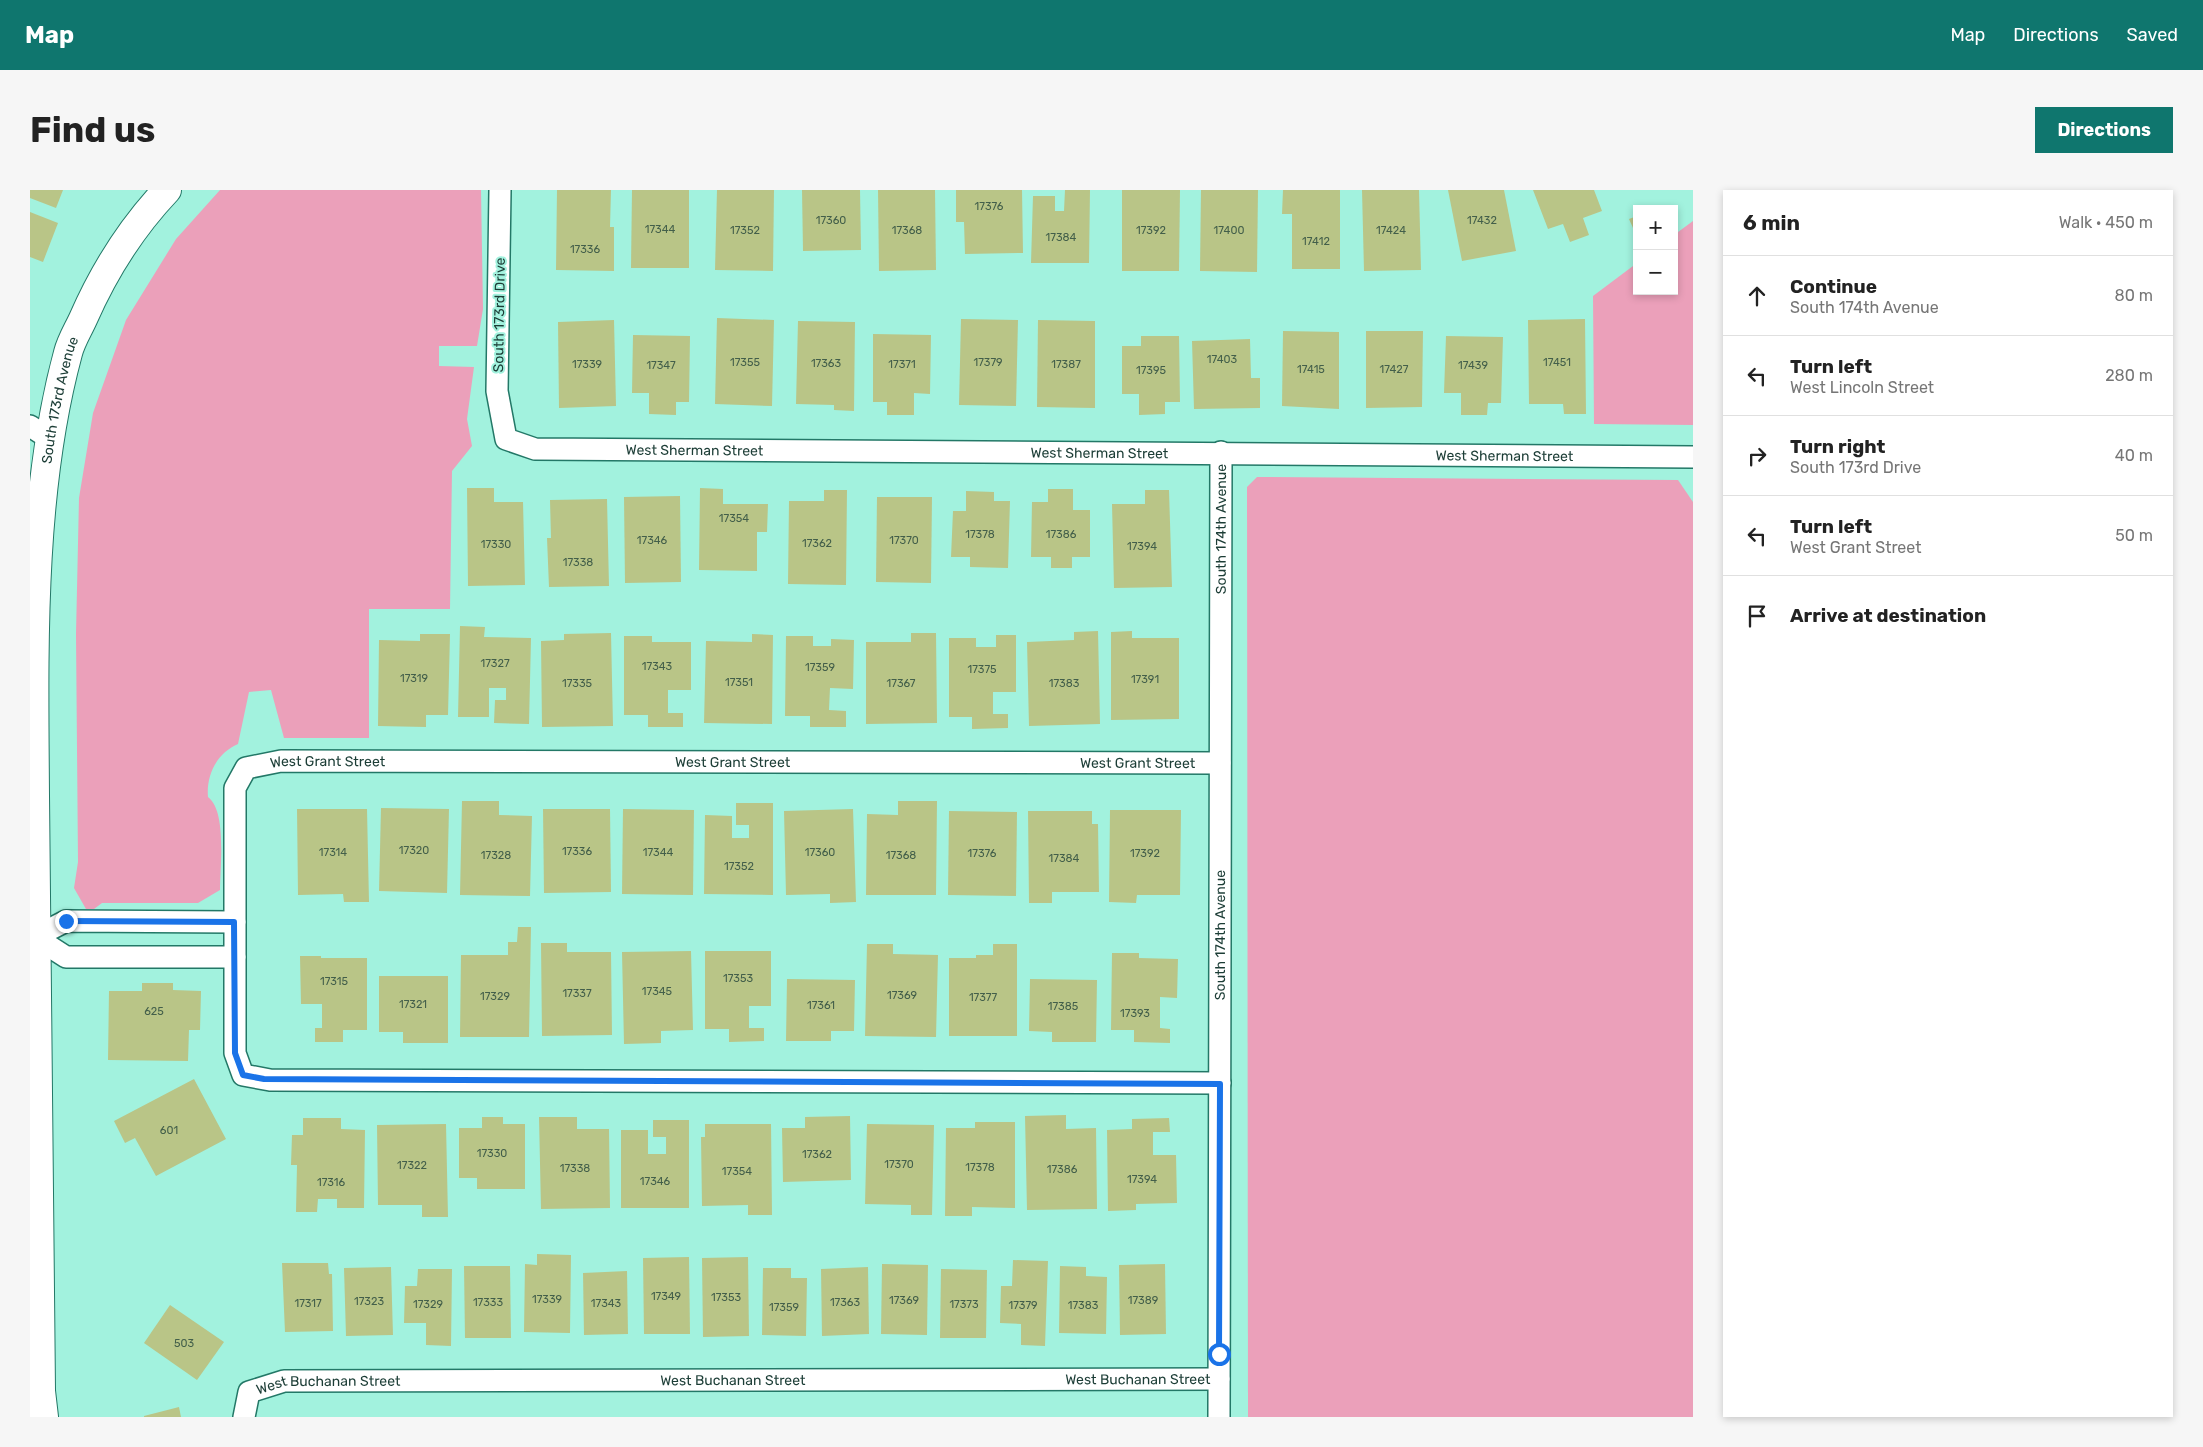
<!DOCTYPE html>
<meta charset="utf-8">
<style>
:root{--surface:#fff;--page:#f6f6f6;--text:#222;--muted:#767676;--line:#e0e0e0;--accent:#0f766e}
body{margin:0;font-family:Rubik,sans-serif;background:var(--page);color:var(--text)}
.controls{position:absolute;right:15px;top:15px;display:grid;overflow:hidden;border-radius:0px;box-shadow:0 2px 8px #0003}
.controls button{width:45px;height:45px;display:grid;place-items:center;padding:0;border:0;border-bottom:1px solid var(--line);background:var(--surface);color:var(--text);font:25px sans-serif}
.stop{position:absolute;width:15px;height:15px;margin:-11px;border:4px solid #1a73e8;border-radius:50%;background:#fff}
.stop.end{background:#1a73e8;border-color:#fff;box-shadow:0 1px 5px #0008}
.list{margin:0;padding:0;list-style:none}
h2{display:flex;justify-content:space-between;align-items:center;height:65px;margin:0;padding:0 20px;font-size:21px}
h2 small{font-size:16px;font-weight:400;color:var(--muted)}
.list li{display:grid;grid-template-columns:32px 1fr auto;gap:15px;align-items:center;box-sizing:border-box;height:80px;padding:0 20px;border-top:1px solid var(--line)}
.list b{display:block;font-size:19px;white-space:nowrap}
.list p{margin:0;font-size:16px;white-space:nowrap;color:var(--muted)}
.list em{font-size:16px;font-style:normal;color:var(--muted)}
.icon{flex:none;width:28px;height:28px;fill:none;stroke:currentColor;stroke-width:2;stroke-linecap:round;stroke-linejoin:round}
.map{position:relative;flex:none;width:1663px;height:1227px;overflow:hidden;border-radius:0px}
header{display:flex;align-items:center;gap:30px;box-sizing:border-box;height:70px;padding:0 25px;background:var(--accent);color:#fff}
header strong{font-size:24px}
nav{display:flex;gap:28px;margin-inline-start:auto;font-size:18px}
.intro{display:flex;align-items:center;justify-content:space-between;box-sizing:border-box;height:120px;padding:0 30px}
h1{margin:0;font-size:35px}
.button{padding:12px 22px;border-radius:0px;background:var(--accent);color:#fff;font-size:18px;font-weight:700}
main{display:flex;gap:30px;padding:0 30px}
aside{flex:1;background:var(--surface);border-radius:0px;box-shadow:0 2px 8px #0003}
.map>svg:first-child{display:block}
.green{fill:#eba0ba}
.building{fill:#b9c587}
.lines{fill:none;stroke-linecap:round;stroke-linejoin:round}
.street-casing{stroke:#237867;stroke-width:24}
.secondary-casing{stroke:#237867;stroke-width:30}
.street{stroke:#fff;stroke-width:21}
.secondary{stroke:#fff;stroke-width:28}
.route{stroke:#1a73e8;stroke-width:6}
.labels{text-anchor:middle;stroke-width:4;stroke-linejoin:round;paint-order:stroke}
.number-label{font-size:11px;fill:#435f4a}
.street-label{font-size:14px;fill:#1c3d36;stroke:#a2f2de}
</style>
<header>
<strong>Map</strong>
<nav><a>Map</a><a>Directions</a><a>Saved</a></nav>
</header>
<div class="intro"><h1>Find us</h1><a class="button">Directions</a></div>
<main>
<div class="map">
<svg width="1663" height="1227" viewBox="0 0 1663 1227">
<rect width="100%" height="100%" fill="#a2f2de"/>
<g class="green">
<path d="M190 0H451L453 119 447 156H409V176L444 177 437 229 442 256 422 281 420 419H339V548H254L241 500 219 502 208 554C187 563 176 585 178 607 197 621 190 677 190 700L168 713H72L64 719H56L44 698 48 672 46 444 49 308 63 223 96 130 146 49Z"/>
<polygon points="1663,31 1663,235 1564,234 1563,106 1607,73 1607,101 1644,101 1644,45"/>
<polygon points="1227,287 1648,290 1663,312 1663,1227 1218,1227 1217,297"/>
</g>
<g class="building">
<polygon points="0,0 33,0 26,18 0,8"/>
<polygon points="527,0 581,0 580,37 584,37 584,81 526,80"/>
<polygon points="602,0 659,0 659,78 601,78"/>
<polygon points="687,0 744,0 743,81 685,80"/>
<polygon points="772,0 830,0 831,60 773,61"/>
<polygon points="848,0 905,0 906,80 849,81"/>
<polygon points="926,0 992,0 993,63 935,64 934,32 926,32"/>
<polygon points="1035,0 1060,0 1059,73 1001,73 1003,6 1025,6 1025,21 1034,21"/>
<polygon points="1092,0 1150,0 1149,81 1092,81"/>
<polygon points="1171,0 1228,0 1227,82 1170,81"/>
<polygon points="1253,0 1310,0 1310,79 1262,79 1262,24 1252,24"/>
<polygon points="1332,0 1389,0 1391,80 1334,81"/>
<polygon points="1418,0 1474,0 1486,61 1432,71"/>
<polygon points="1503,0 1564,0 1572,21 1553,28 1559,45 1540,52 1533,34 1518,39"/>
<polygon points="0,22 28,33 13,72 0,67"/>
<polygon points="1607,26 1607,47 1599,29"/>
<polygon points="687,128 744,130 742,216 685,214"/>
<polygon points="931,129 988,130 986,216 929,215"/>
<polygon points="1555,129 1556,224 1534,224 1533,214 1499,214 1498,130"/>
<polygon points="584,130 586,216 529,218 528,132"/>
<polygon points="1008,130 1065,131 1065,218 1007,217"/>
<polygon points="768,131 825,132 824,221 804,220 804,215 766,214"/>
<polygon points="1253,141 1309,142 1309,219 1252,216"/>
<polygon points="1336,141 1393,141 1392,217 1336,218"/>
<polygon points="843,144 901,145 900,204 884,203 884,225 857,225 857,212 843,212"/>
<polygon points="603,145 660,146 659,212 646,212 646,225 619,224 619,203 602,203"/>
<polygon points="1111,146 1149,146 1150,212 1135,212 1135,224 1109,225 1109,204 1092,204 1092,156 1111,156"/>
<polygon points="1416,146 1473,147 1471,213 1458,213 1457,225 1431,225 1431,203 1414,203"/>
<polygon points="1220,149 1221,188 1230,188 1230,218 1164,219 1162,151"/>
<polygon points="437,298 464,298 464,312 493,312 495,395 438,396"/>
<polygon points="670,298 693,299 693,314 738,314 737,342 727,342 727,381 669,380"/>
<polygon points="1018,299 1043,299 1043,320 1060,320 1060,367 1042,367 1042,378 1021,378 1021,367 1001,367 1002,312 1018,312"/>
<polygon points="794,300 817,300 816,395 758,394 759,311 794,311"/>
<polygon points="1115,300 1139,300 1142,397 1084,398 1082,314 1115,314"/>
<polygon points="936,301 964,302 964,311 980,311 978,378 940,377 940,367 921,367 923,321 936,321"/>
<polygon points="650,306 651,392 595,393 594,307"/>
<polygon points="847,307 902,307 901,393 846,392"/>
<polygon points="577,309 579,396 519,397 517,348 521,348 520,310"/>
<polygon points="430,436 455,437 454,447 501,448 499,534 464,533 465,510 476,510 476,498 459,498 459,527 428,527"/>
<polygon points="1068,441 1070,534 999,536 997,452 1044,450 1044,442"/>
<polygon points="1102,441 1102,448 1149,448 1149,529 1081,530 1081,442"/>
<polygon points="581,443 583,536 512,537 511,451 534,450 534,444"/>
<polygon points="881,443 906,443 907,533 836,534 836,452 881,452"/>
<polygon points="390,444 420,444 418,525 396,525 396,537 348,536 349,450 390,451"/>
<polygon points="722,444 743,445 742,534 674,533 676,451 722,452"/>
<polygon points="966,445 986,445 986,502 963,502 963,524 978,524 978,538 942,539 942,527 919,527 919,448 946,448 946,457 966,457"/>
<polygon points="594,446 622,446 622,452 661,452 661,500 638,500 638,523 653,523 653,537 618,537 618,525 594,525"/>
<polygon points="756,446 783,446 783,456 801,456 801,449 824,450 823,499 800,498 799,520 816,521 816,537 780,537 780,526 755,526"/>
<polygon points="432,611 469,611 469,625 502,626 500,706 430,705"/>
<polygon points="868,611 907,611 906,705 836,705 837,624 868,625"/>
<polygon points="706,613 743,613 743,705 674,704 675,625 702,626 702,648 719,648 719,635 706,635"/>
<polygon points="351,618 419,619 417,703 349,701"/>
<polygon points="267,619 337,619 339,712 314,712 313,704 268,705"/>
<polygon points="513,619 580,619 581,702 514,703"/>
<polygon points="593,619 664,620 663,705 592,704"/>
<polygon points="823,619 826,712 800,713 800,704 756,705 754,621"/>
<polygon points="1080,620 1151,620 1150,705 1107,705 1106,713 1079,712"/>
<polygon points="919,621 987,622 986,706 918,705"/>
<polygon points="998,621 1062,621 1062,634 1068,634 1069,702 1022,702 1022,713 999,713"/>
<polygon points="488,737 501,737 499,847 430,847 431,765 478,765 478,752 487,752"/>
<polygon points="511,753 537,753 537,762 581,762 582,845 512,846"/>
<polygon points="837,754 863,754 863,764 908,765 906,847 835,846"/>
<polygon points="963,754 987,754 987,846 919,846 919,768 946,768 946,765 963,765"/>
<polygon points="661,761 663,840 631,841 631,853 594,854 592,762"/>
<polygon points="675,761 741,761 741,816 719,816 719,838 734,838 734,851 699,852 699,839 675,839"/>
<polygon points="1082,763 1109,763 1109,768 1148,769 1147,808 1130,807 1130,838 1140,839 1140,853 1104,852 1104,840 1081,840"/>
<polygon points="270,766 291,766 291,768 337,768 337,840 313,840 313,852 285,852 285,838 292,838 292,814 271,814"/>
<polygon points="349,786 418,786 418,853 373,853 373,842 349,842"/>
<polygon points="757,789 825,790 824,841 801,841 801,851 756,851"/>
<polygon points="1000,789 1067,790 1066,852 1022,852 1022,842 999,841"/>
<polygon points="112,793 143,793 143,800 171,801 170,840 159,840 158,871 78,870 79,801 112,801"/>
<polygon points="164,889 196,949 126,986 105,948 95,953 84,931"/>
<polygon points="1036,925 1036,939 1066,938 1067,1019 997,1020 995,926"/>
<polygon points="820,926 821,990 753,992 752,938 775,938 775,927"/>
<polygon points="452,927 473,927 473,934 495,934 495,999 447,999 447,988 429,988 429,938 452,938"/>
<polygon points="509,927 547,927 547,939 579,939 580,1018 511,1019"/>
<polygon points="273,928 311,928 311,939 335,940 334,1018 307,1018 307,1009 288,1009 287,1022 266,1022 267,975 261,975 262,945 273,945"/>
<polygon points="1139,928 1140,942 1123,942 1123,965 1146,965 1147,1013 1106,1014 1106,1020 1078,1021 1077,940 1102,939 1102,929"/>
<polygon points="623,930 659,930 659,1018 591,1018 591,940 618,940 618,964 636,964 636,947 623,947"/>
<polygon points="945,932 985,932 985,1018 942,1017 942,1026 915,1026 916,938 945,938"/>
<polygon points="416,934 418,1027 392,1027 392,1015 348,1015 347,935"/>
<polygon points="675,934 741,934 742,1025 718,1025 718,1015 672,1016 671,947 675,947"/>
<polygon points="837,934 904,935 902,1025 881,1025 881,1015 835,1014"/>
<polygon points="507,1064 541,1065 540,1143 494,1142 495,1074 507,1075"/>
<polygon points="659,1067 660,1144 614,1144 613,1068"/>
<polygon points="718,1067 719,1146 673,1147 672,1068"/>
<polygon points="983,1070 1018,1071 1015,1156 991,1155 991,1134 970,1133 971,1096 982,1096"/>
<polygon points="252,1073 298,1073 299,1084 302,1084 303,1141 255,1142"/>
<polygon points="852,1074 898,1075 897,1145 851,1144"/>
<polygon points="1135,1074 1136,1144 1090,1145 1089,1075"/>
<polygon points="434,1076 480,1076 481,1148 435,1148"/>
<polygon points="1030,1076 1056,1077 1056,1086 1077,1087 1076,1144 1029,1143"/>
<polygon points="361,1077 363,1145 316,1146 314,1078"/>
<polygon points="838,1077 839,1144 792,1146 791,1079"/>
<polygon points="733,1078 761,1078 761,1088 777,1088 776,1146 732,1145"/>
<polygon points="388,1079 422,1079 421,1156 396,1155 396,1133 374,1133 375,1096 387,1096"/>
<polygon points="911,1079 957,1080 956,1148 910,1148"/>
<polygon points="597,1081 598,1144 554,1145 553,1083"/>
<polygon points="140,1115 194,1152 167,1190 114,1153"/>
<polygon points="149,1217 151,1227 114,1227 114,1226"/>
</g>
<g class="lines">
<g class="street-casing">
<g id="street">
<path id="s1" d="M470 0 467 201 476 249 505 259 1663 267"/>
<polyline points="0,236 17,247"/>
<polyline points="205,732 36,731 5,747 36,767 205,767"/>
<path id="s2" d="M1190 893 240 890 213 885 205 863V598L216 578 251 571 1190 573"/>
<path id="s3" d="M214 1227 219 1202 254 1191 1189 1189"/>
<path id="s4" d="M1189 1227 1191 262"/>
</g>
</g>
<g class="secondary-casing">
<g id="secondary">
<path id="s5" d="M14 1227 11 1201C8 1002 6 804 5 606 4 460 0 303 38 163 41 151 48 140 53 129 74 81 101 38 137 0"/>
</g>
</g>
<use href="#street" class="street"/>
<use href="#secondary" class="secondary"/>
</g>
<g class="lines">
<polyline class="route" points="36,731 204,732 205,863 213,885 234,889 1190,894 1189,1164"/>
</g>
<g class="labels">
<g class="number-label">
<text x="959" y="20">17376</text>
<text x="801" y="34">17360</text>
<text x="1452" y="34">17432</text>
<text x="630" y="43">17344</text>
<text x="715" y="44">17352</text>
<text x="877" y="44">17368</text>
<text x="1121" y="44">17392</text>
<text x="1199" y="44">17400</text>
<text x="1361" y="44">17424</text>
<text x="1031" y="51">17384</text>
<text x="1286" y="55">17412</text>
<text x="555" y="63">17336</text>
<text x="1192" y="173">17403</text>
<text x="715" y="176">17355</text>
<text x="958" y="176">17379</text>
<text x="1527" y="176">17451</text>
<text x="796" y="177">17363</text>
<text x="557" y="178">17339</text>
<text x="872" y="178">17371</text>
<text x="1036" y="178">17387</text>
<text x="631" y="179">17347</text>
<text x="1443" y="179">17439</text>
<text x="1281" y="183">17415</text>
<text x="1364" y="183">17427</text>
<text x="1121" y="184">17395</text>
<text x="704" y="332">17354</text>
<text x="950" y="348">17378</text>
<text x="1031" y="348">17386</text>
<text x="622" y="354">17346</text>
<text x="874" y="354">17370</text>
<text x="787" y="357">17362</text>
<text x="466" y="358">17330</text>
<text x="1112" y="360">17394</text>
<text x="548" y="376">17338</text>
<text x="465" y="477">17327</text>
<text x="627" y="480">17343</text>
<text x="790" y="481">17359</text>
<text x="952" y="483">17375</text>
<text x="384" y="492">17319</text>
<text x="1115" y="493">17391</text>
<text x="709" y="496">17351</text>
<text x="547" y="497">17335</text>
<text x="871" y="497">17367</text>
<text x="1034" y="497">17383</text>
<text x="384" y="664">17320</text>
<text x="547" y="665">17336</text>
<text x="303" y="666">17314</text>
<text x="628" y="666">17344</text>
<text x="790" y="666">17360</text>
<text x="952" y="667">17376</text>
<text x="1115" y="667">17392</text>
<text x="466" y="669">17328</text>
<text x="871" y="669">17368</text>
<text x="1034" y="672">17384</text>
<text x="709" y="680">17352</text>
<text x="708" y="792">17353</text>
<text x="304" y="795">17315</text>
<text x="627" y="805">17345</text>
<text x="547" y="807">17337</text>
<text x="872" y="809">17369</text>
<text x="465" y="810">17329</text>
<text x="953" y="811">17377</text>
<text x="383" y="818">17321</text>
<text x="791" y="819">17361</text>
<text x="1033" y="820">17385</text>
<text x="124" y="825">625</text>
<text x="1105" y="827">17393</text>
<text x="139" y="944">601</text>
<text x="462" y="967">17330</text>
<text x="787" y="968">17362</text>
<text x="869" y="978">17370</text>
<text x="382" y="979">17322</text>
<text x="950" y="981">17378</text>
<text x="545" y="982">17338</text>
<text x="1032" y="983">17386</text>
<text x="707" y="985">17354</text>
<text x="1112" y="993">17394</text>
<text x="625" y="995">17346</text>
<text x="301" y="996">17316</text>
<text x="636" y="1110">17349</text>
<text x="696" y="1111">17353</text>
<text x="517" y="1113">17339</text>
<text x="874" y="1114">17369</text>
<text x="1113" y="1114">17389</text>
<text x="339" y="1115">17323</text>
<text x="458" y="1116">17333</text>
<text x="815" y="1116">17363</text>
<text x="278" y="1117">17317</text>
<text x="576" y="1117">17343</text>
<text x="398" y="1118">17329</text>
<text x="934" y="1118">17373</text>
<text x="993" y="1119">17379</text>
<text x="1053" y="1119">17383</text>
<text x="754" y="1121">17359</text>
<text x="154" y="1157">503</text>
</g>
<g class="street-label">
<text transform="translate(469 125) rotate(-89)" y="5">South 173rd Drive</text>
<text dy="5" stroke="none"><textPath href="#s5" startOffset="1019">South 173rd Avenue</textPath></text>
<text dy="5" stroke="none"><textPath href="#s1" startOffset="440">West Sherman Street</textPath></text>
<text dy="5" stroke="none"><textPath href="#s1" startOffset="845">West Sherman Street</textPath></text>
<text dy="5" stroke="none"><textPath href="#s1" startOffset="1250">West Sherman Street</textPath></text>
<text dy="5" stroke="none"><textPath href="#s4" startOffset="888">South 174th Avenue</textPath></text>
<text dy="5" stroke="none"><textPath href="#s2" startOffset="1776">West Grant Street</textPath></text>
<text dy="5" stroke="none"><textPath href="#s2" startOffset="1371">West Grant Street</textPath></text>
<text dy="5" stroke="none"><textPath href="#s2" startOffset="2181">West Grant Street</textPath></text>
<text dy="5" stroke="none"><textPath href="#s4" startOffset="482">South 174th Avenue</textPath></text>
<text dy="5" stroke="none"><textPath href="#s3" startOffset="511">West Buchanan Street</textPath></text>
<text dy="5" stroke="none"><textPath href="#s3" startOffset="916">West Buchanan Street</textPath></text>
<text dy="5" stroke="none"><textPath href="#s3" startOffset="106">West Buchanan Street</textPath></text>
</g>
</g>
</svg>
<div class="controls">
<button>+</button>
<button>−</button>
</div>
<div class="stop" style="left:1189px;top:1164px"></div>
<div class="stop end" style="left:36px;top:731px"></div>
</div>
<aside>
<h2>6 min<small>Walk · 450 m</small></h2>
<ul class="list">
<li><svg class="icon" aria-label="ahead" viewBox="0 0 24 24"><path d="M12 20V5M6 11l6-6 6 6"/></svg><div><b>Continue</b><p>South 174th Avenue</p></div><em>80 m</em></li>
<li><svg class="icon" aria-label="left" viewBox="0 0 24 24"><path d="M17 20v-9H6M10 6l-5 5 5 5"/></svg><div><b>Turn left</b><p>West Lincoln Street</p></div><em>280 m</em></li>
<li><svg class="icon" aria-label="right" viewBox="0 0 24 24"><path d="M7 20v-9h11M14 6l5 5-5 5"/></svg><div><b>Turn right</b><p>South 173rd Drive</p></div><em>40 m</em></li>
<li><svg class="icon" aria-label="left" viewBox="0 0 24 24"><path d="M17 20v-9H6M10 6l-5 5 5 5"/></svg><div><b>Turn left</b><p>West Grant Street</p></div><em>50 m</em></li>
<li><svg class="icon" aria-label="arrive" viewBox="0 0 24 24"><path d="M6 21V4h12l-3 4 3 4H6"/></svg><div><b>Arrive at destination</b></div></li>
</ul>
</aside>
</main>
